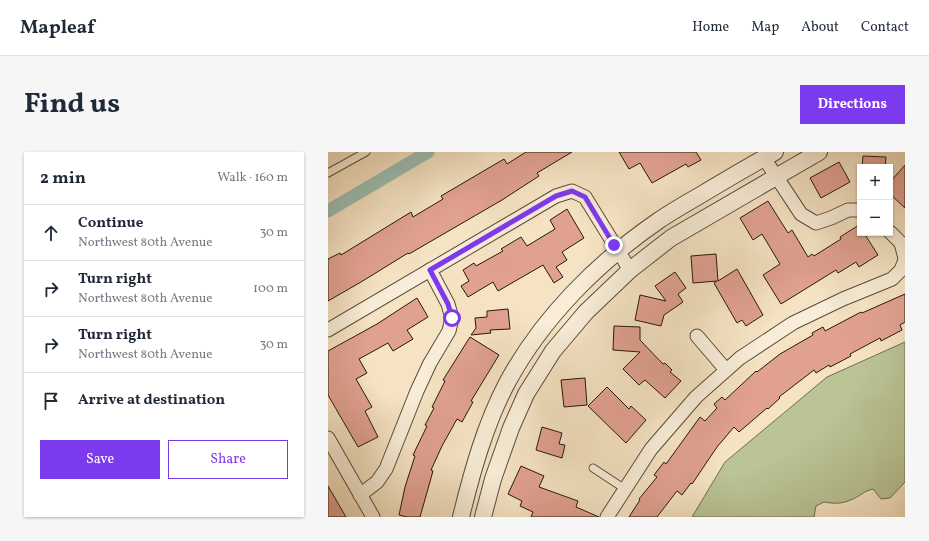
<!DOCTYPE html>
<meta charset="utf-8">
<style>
:root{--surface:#fff;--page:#f6f6f7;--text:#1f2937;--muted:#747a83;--line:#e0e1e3;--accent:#7c3aed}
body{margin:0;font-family:Vollkorn,serif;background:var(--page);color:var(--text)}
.controls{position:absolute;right:12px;top:12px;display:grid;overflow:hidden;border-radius:0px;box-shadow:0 1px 3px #0004}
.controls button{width:36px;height:36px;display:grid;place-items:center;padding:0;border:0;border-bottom:1px solid var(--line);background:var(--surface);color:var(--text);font:20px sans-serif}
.stop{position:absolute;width:12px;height:12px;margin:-9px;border:3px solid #7c3aed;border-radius:50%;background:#fff}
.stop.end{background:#7c3aed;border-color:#fff;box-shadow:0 1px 4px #0008}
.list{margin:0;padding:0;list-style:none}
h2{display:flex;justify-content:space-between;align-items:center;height:52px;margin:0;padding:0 16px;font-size:17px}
h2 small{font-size:13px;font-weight:400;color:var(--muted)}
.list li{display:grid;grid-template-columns:26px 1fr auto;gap:12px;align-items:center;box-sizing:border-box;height:56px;padding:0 16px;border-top:1px solid var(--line)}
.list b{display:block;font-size:15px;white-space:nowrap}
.list p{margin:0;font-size:13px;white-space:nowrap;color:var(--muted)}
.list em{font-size:13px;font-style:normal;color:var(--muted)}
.actions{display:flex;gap:8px;padding:12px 16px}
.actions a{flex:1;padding:9px 0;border:1px solid var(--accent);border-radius:0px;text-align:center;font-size:14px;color:var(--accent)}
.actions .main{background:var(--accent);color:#fff}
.icon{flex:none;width:22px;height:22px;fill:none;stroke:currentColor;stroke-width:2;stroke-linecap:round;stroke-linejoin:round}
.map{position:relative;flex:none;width:577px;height:365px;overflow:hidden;border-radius:0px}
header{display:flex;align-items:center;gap:24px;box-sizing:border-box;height:56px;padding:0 20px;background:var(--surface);border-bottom:1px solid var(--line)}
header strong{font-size:19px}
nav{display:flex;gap:22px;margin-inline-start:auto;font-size:14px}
.intro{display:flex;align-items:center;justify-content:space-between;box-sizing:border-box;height:96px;padding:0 24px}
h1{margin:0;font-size:28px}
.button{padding:10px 18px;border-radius:0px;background:var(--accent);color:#fff;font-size:14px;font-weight:700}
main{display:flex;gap:24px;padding:0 24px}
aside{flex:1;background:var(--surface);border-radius:0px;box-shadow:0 1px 3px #0004}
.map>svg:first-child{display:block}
.green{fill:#bac495;stroke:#706e52}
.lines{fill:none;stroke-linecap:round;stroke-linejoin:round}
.canal{stroke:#9cbeb3;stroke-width:13}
.building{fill:#e1a191;stroke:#26180f}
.service-casing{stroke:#5a4b3c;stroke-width:9}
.minor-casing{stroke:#5a4b3c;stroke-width:15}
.tertiary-casing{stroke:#5a4b3c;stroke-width:18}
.service{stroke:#f8edd8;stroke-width:7}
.minor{stroke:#f8edd8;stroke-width:13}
.tertiary{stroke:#f8edd8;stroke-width:16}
.route{stroke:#7c3aed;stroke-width:5}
</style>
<header>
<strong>Mapleaf</strong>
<nav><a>Home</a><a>Map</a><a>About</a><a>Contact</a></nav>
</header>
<div class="intro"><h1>Find us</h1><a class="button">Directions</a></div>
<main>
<aside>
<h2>2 min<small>Walk · 160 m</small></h2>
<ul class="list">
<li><svg class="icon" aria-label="ahead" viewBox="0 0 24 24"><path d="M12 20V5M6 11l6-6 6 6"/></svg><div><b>Continue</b><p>Northwest 80th Avenue</p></div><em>30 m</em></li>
<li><svg class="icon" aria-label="right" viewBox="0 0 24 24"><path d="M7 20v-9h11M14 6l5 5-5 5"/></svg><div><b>Turn right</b><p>Northwest 80th Avenue</p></div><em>100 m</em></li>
<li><svg class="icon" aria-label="right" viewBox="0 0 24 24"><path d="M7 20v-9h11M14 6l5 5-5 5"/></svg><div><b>Turn right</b><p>Northwest 80th Avenue</p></div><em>30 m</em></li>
<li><svg class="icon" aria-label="arrive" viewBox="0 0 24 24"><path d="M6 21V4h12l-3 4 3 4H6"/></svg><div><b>Arrive at destination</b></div></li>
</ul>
<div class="actions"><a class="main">Save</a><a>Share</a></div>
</aside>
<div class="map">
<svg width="577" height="365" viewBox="0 0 577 365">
<rect width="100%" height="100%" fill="#f5e3c3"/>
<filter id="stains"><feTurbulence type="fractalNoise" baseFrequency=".005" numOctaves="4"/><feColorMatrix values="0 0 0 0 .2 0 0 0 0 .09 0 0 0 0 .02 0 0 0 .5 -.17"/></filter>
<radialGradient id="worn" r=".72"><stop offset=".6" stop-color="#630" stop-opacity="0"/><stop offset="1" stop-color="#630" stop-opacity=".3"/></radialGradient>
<path class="green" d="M577 190V330L562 346 553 347 545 337C536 339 532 344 525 347 514 352 507 352 496 350L488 354 486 365H364L397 310 499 225Z"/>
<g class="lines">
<polyline class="canal" points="0,59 100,0"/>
</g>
<g class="building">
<polygon points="198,0 244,0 209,21 211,24 174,48 81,102 80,101 33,130 0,149 0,107 12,101 13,103 83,60 85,65 115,47 113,44 176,7 179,12"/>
<polygon points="291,0 368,0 373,8 360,15 358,12 324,31 312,11 301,17"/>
<polygon points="535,4 558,5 557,15 534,15"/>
<polygon points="511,10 522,30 493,46 482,26"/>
<polygon points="577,13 577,56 562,42 562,30"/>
<polygon points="440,49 460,81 464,78 480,105 484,102 486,104 513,87 512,85 531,73 532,81 536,81 550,103 531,115 528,110 510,121 508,118 453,152 435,123 452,112 434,82 425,88 412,66"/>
<polygon points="239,57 256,86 234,100 239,108 228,115 235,125 226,131 215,113 170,139 165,130 140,145 133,134 141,129 135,118 146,111 148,114 175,99 173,97 193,85 199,94 227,77 222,68"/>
<polygon points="388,102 390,129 409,117 435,163 418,174 414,168 409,171 386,131 389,129 365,131 363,104"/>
<polygon points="347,120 358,136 350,142 355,150 336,163 333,174 307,168 312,143 338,149 327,134"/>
<polygon points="577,142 577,170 572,173 574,178 553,189 552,186 522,202 523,204 502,215 501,213 488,221 486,218 451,245 452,246 440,257 439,256 411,280 406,275 389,295 364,332 363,331 354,343 349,339 329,365 301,365 312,348 311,347 329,325 326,323 336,310 338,312 372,265 377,269 389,256 386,252 394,245 397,248 428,219 429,220 452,202 485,183 484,181 495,175 497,179 533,160 534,161"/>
<polygon points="89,146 100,165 79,178 85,187 65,199 60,191 31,207 39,221 28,227 44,255 37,259 50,285 30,295 0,243 0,199 49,172"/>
<polygon points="180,157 182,177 162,178 163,181 143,183 148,176 147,166 159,165 159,159"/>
<polygon points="286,174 312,175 312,188 335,212 337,211 344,218 342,220 353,229 337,246 317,228 311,233 295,217 312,200 285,198"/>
<polygon points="142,185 171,203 143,249 145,250 134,270 129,267 114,294 103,318 105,319 92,365 79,365 71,363 77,335 87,304 85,303 99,274 97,273 106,256 104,255 117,229 115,228"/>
<polygon points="257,226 259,253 236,255 233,228"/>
<polygon points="279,235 301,257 303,254 318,268 298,291 260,254"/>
<polygon points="214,275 234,281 231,292 237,293 234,306 208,298"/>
<polygon points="193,314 216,324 211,335 250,349 248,355 271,365 203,365 205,360 192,354 194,349 180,342"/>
<polygon points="0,334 18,365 0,365"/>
</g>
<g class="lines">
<g class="service-casing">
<g id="service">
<polyline points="0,21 38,0"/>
<polyline points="265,316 297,337"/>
</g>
</g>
<g class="minor-casing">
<g id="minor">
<polyline points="436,6 473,62 488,71 503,66 520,58 532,58"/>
<polyline points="562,80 573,91 577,106"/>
<polyline points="0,178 228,44 244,39 257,45 302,118"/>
<polyline points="369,184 398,218"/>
<polyline points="0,286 45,365"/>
<polyline points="32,343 49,330 58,317 89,239 102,211 121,179 124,166 120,152 102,118"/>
<polyline points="279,365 323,297 368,245 412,206 465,171 515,147 564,127 573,118 577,108"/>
</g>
</g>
<g class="tertiary-casing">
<g id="tertiary">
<path d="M133 365C144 320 157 273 179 231 214 166 269 111 330 69 343 60 357 52 371 44 396 29 421 14 447 0"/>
<polyline points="155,365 165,327 183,276 198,242 225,199 258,160 302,118 343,86 491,0"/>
</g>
</g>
<use href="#service" class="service"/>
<use href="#minor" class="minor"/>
<use href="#tertiary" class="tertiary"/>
</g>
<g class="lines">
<polyline class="route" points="124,166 120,152 102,118 228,44 244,39 257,45 286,93"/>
</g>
<rect width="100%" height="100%" filter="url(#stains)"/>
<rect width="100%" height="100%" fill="url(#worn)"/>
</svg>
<div class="controls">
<button>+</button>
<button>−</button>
</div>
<div class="stop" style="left:124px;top:166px"></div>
<div class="stop end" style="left:286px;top:93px"></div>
</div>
</main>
